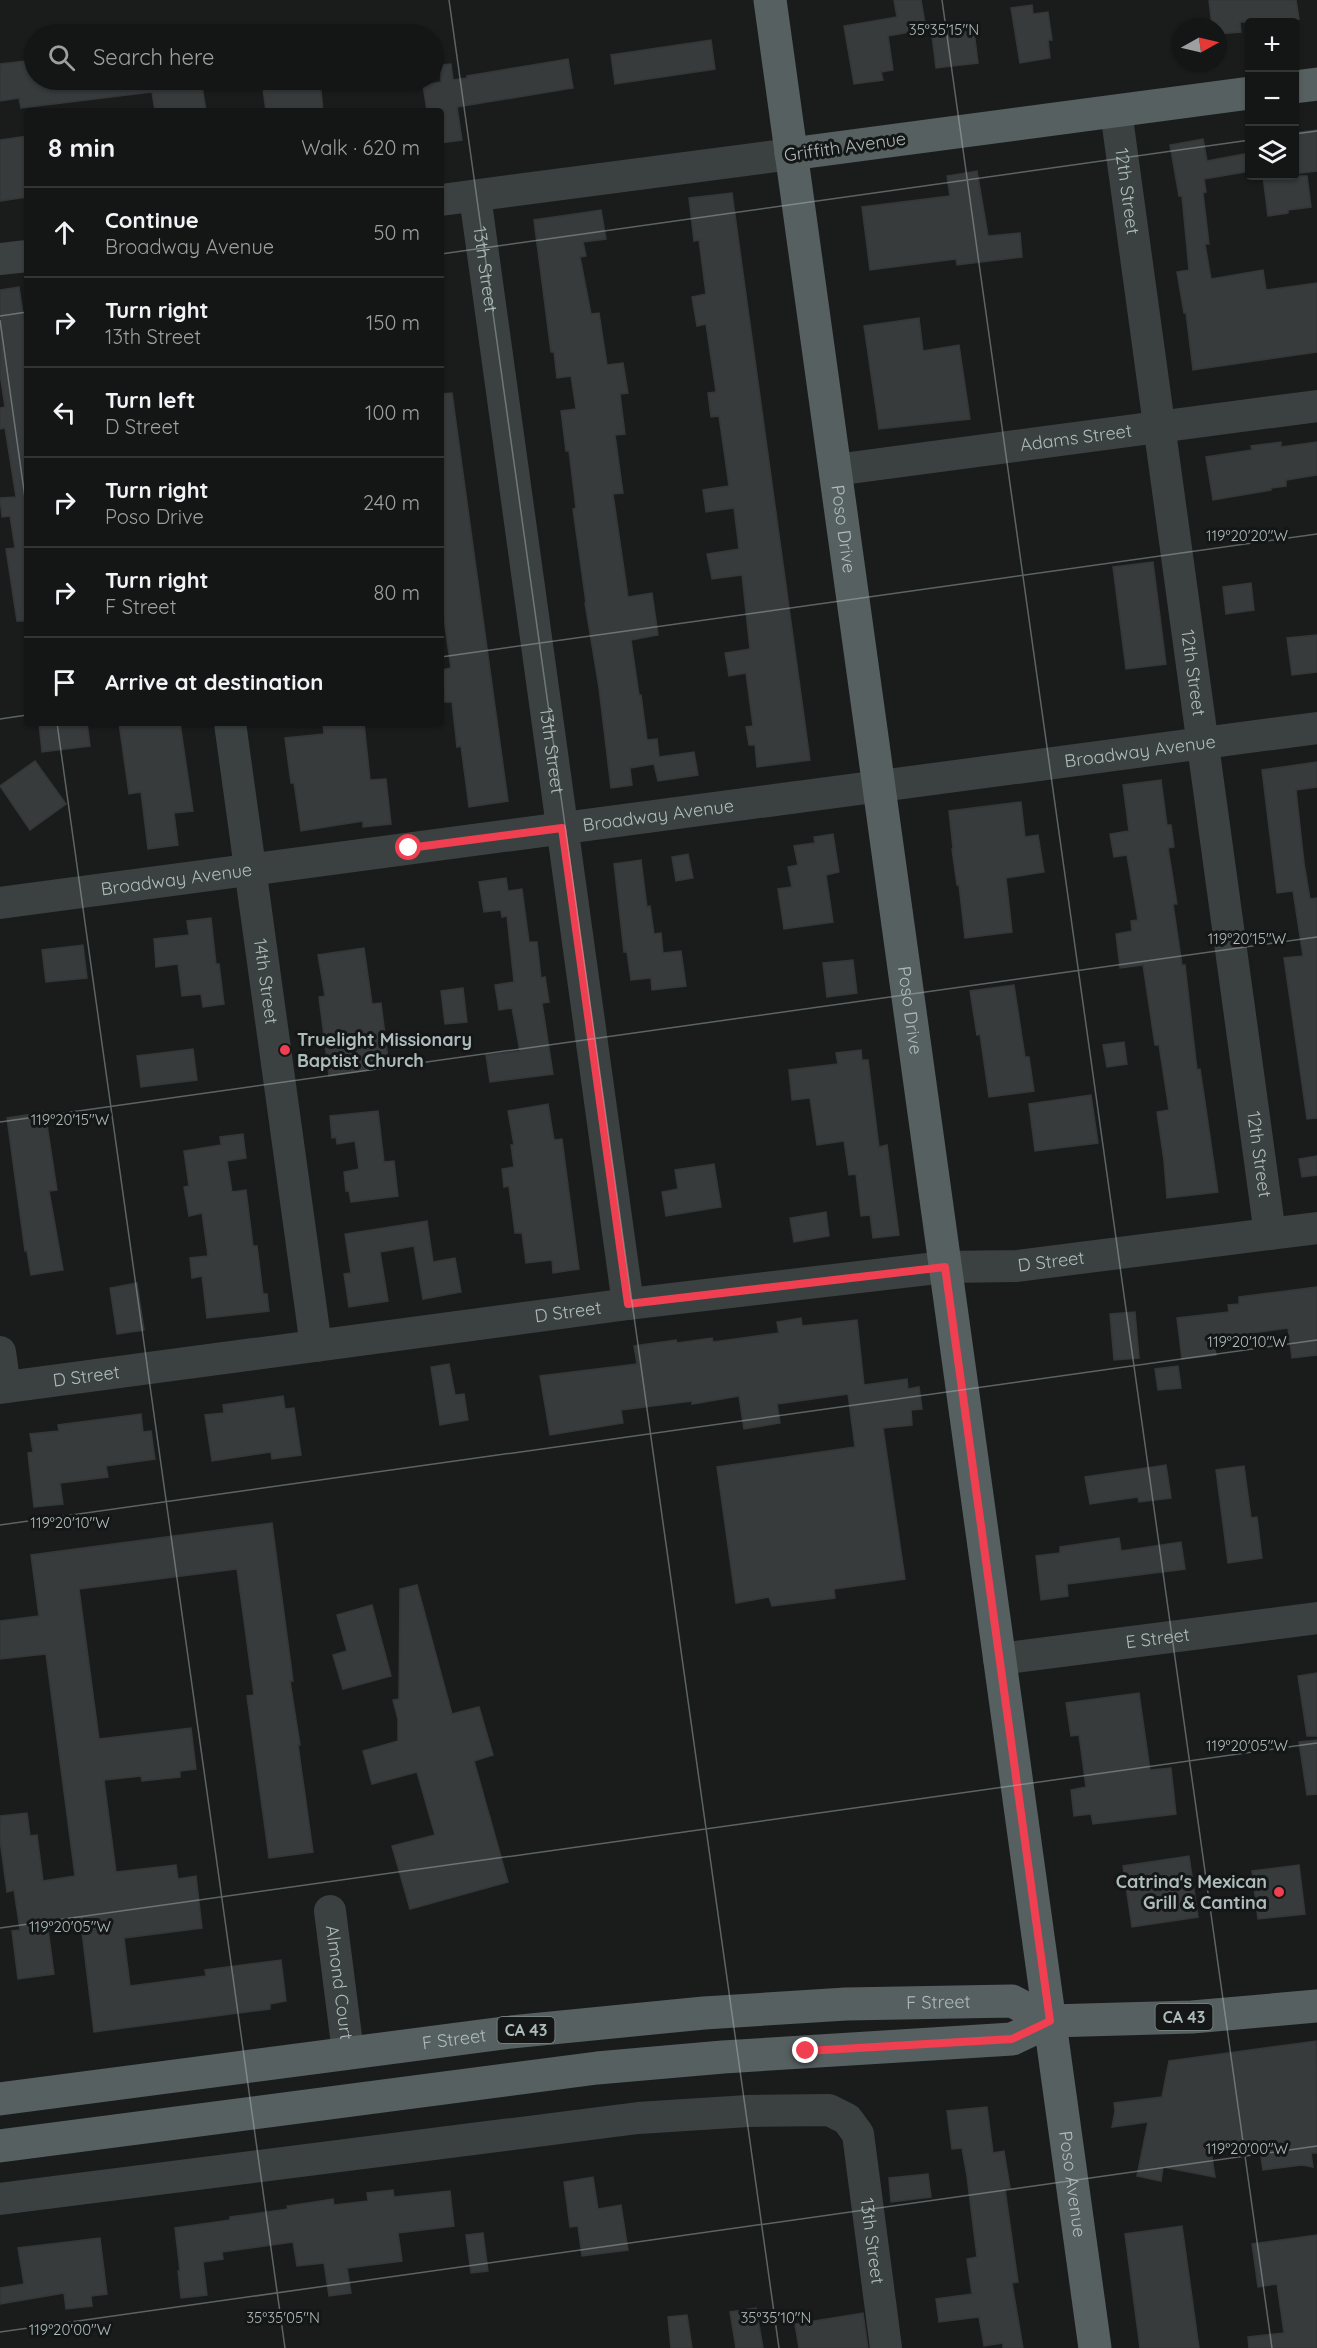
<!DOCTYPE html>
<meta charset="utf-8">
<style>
:root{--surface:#141515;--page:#212222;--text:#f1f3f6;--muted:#9d9fa0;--line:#333434}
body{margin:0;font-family:Quicksand,sans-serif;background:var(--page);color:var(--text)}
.controls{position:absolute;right:18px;top:18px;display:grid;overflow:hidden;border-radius:6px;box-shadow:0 2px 4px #0004}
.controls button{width:54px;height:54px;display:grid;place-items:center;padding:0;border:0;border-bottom:2px solid var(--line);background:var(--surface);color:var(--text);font:30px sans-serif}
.compass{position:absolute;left:1173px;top:18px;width:54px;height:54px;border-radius:50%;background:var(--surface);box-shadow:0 2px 4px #0004;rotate:82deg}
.stop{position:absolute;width:18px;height:18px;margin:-14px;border:4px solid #ef3f50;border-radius:50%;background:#fff}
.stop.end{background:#ef3f50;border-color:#fff;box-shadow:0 2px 6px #0008}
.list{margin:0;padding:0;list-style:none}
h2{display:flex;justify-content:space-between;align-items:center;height:78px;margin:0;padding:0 24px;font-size:26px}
h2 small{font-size:20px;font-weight:400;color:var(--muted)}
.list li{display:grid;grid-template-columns:39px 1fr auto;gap:18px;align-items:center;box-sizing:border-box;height:90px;padding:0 24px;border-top:2px solid var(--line)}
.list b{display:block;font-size:22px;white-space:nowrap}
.list p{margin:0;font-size:20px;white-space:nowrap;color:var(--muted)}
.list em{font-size:20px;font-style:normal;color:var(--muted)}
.icon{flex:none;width:33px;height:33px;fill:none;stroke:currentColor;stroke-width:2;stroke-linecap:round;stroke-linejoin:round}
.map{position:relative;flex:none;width:1317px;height:2348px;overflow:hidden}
.search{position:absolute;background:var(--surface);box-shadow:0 2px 4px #0004;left:24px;top:24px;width:420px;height:66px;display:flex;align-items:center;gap:15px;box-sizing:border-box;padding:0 21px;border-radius:33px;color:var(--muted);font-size:22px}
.panel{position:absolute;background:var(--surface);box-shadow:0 2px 4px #0004;left:24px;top:108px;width:420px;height:618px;border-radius:6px}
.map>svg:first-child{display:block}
.building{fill:#373b3b;stroke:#343738;stroke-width:1.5}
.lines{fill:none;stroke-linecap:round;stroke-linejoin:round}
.minor{stroke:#3b4141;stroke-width:32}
.major{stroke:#576060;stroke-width:33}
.route{stroke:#ef3f50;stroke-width:8}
.ticks{fill:none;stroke:#adbcbb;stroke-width:1.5;stroke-opacity:0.45}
.poi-dot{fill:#ef3f50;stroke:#151717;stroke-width:2}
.labels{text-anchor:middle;stroke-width:6;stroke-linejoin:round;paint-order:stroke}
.shield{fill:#151717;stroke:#7f8a8a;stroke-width:1.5}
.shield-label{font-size:16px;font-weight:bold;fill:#adbcbb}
.street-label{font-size:18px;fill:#adbcbb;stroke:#151717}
.poi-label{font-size:18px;font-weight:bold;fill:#adbcbb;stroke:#151717;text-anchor:start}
.ticks-label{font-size:15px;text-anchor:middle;fill:#adbcbb;stroke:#151717;stroke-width:6;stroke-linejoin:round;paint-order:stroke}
</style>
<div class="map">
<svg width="1317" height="2348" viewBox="0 0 1317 2348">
<rect width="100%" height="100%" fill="#1a1c1c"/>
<g class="building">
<polygon points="894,0 921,0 926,29 888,36 893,70 881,72 883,80 854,84 844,26 897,17"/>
<polygon points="1209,0 1296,0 1299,19 1273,22 1240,22 1241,32 1218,34 1218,27 1212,27"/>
<polygon points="1032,5 1033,14 1048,12 1052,40 1048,40 1050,58 1020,63 1011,8"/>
<polygon points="947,25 949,34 974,31 978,63 936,68 931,27"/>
<polygon points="711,40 715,69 615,84 611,55"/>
<polygon points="568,59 573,88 457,107 462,140 441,143 441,111 427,111 423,85 441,82 441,65 451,64 453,80 467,78 467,76"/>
<polygon points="34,60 34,80 201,80 206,111 155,111 152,92 21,108 19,98 0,101 0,64"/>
<polygon points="320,82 323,111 266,111 263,89"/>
<polygon points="1317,130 1317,171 1294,174 1294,133"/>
<polygon points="27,136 27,197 0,201 0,140"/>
<polygon points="1203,139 1207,161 1250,153 1250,171 1204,179 1206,192 1203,193 1209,244 1205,244 1211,279 1263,270 1266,290 1317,283 1317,352 1193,370 1186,313 1184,313 1177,272 1189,270 1182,196 1179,196 1170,145"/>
<polygon points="977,171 988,236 1020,233 1022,257 957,265 956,259 870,270 862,207 950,196 947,176"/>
<polygon points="1263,176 1307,176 1311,207 1288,210 1288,213 1268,216"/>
<polygon points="732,193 810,760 757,767 755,745 749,745 746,727 753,726 746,673 729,676 725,653 750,649 742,575 712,579 707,554 739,549 734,508 706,512 703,490 729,486 719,416 711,417 708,393 716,392 706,324 697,326 692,297 706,294 699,240 694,241 689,198"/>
<polygon points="601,210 606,239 583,242 586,256 580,257 591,314 599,313 607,365 623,363 628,393 620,394 625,434 615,435 623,493 613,494 628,597 652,593 658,635 631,640 639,695 641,695 647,740 657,739 659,757 694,752 698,775 658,781 654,764 630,768 632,785 611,788 599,688 585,603 586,603 573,509 576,508 569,451 566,451 561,411 576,409 571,376 557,378 554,352 551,352 534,220"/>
<polygon points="19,287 27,340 27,621 17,621 6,549 15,548 10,516 2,517 0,498 16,497 5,428 0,429 0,408 5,407 0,374 0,290"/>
<polygon points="919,318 923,351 959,345 970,419 879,429 864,326"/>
<polygon points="452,393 508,801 469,807 461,746 457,747 452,702 445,702 441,670 451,668 441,598 441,394"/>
<polygon points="1281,442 1281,447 1317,442 1317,475 1286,480 1286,486 1271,488 1271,490 1213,500 1206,457 1252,450 1251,446"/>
<polygon points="1153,562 1166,664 1126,669 1113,567"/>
<polygon points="1251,583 1254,610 1226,614 1223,587"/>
<polygon points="1317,635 1317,672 1292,675 1287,638"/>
<polygon points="39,723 87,723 90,746 42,752"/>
<polygon points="119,723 180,723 193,811 174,813 178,845 148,849 141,792 129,794"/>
<polygon points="323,723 364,723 370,780 386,779 391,824 363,827 363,821 301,831 294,783 291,783 285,738 324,734"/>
<polygon points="35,761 66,804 30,830 0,786"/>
<polygon points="1317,762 1317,787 1296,790 1304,863 1310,899 1317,898 1317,1118 1307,1119 1284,958 1303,956 1293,891 1277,893 1262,770"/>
<polygon points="1161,780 1167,825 1171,825 1174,847 1168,848 1177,904 1173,904 1182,965 1185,965 1197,1070 1200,1069 1204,1095 1218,1192 1167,1198 1164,1161 1157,1112 1169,1110 1159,1045 1155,1045 1143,965 1120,968 1116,934 1132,931 1131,921 1138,920 1127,855 1114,857 1110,834 1129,831 1123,785"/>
<polygon points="1021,802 1025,837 1038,835 1044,872 1006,878 1012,932 965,938 959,885 957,885 952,849 953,848 949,811"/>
<polygon points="833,834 839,872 826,875 833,922 784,929 778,889 792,887 788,867 798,865 794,846 815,843 814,837"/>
<polygon points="688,854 693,878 676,881 672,857"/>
<polygon points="641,860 647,907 650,906 654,934 661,933 663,953 681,951 686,986 652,990 651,978 631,980 627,952 624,952 614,864"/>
<polygon points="506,878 508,891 522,889 529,942 537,942 541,978 545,977 549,1002 542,1003 553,1074 490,1082 486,1055 520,1051 512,1008 499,1010 495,985 514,982 507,916 502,917 501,910 484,912 479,882"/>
<polygon points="211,918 216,964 219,964 224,1004 203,1007 201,994 182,996 178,964 156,967 154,939 189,935 187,921"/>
<polygon points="83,945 87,978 46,982 42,950"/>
<polygon points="364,948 372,1004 381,1003 389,1067 329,1076 319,997 325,996 318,955"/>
<polygon points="853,960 857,993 827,997 823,963"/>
<polygon points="1014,985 1025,1057 1029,1057 1034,1091 989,1097 980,1034 977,1035 970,991"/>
<polygon points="463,988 467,1022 445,1024 441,991"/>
<polygon points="1124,1042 1127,1064 1107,1067 1103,1045"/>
<polygon points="193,1049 197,1080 141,1087 137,1056"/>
<polygon points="861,1050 862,1060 868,1060 879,1147 887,1145 899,1235 873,1238 870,1215 861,1216 856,1174 849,1175 844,1141 817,1145 810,1098 792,1100 789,1070 838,1064 836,1053"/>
<polygon points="1091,1095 1098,1143 1035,1151 1029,1104"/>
<polygon points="548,1104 554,1140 562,1139 579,1269 553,1273 552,1260 526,1263 522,1233 515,1233 509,1186 504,1187 502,1169 514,1167 511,1145 514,1145 508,1111"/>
<polygon points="378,1111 384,1162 394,1161 398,1196 351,1202 349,1191 346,1191 344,1172 359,1169 355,1141 337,1144 336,1137 332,1138 330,1116"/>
<polygon points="45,1112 57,1190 49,1191 63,1270 31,1275 27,1251 25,1251 7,1118"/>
<polygon points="243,1134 246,1158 227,1161 232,1192 246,1190 253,1246 257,1246 263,1294 267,1294 269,1311 207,1318 202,1276 192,1278 190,1258 208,1256 202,1213 189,1216 184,1187 189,1186 184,1151 221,1145 220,1137"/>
<polygon points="1317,1156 1317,1175 1302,1177 1299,1159"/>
<polygon points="714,1164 721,1207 666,1216 662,1192 678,1189 675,1170"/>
<polygon points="826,1212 829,1236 794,1242 790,1218"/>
<polygon points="427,1221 433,1262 455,1258 461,1292 423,1299 414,1246 380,1252 388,1301 349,1307 344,1274 351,1273 345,1234"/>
<polygon points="137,1283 144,1330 117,1334 110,1288"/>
<polygon points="1317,1287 1317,1355 1292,1358 1288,1328 1213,1338 1216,1355 1182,1359 1177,1318 1229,1312 1228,1305 1239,1304 1239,1297"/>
<polygon points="1135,1312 1139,1358 1114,1360 1110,1314"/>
<polygon points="801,1318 802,1326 857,1320 864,1385 907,1379 908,1389 919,1387 922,1409 911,1410 912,1425 883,1428 905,1579 834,1589 835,1598 772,1606 769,1597 736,1603 717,1467 855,1447 848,1394 777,1404 780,1423 744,1429 739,1396 692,1404 692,1401 621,1410 623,1423 550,1435 540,1376 637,1364 634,1346 676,1340 677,1343 712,1338 713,1342 779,1333 777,1322"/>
<polygon points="449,1364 455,1395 464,1394 468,1420 440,1425 431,1367"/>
<polygon points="1178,1366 1181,1388 1158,1390 1155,1369"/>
<polygon points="283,1396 285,1409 294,1408 301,1455 272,1459 271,1452 212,1461 205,1415 224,1413 223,1405"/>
<polygon points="141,1414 143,1432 151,1431 155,1459 106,1466 108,1477 60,1483 63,1504 34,1507 28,1453 33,1452 30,1434 59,1431 58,1425"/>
<polygon points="1166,1465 1171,1498 1139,1502 1138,1497 1090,1504 1085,1477"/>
<polygon points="1244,1466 1251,1518 1257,1517 1262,1558 1228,1563 1216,1470"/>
<polygon points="272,1523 293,1681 290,1681 300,1745 298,1745 313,1852 269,1858 247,1696 254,1695 237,1569 79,1589 99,1739 191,1728 196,1769 180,1771 180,1777 142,1781 141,1776 104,1780 116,1872 176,1865 178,1879 196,1876 202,1928 124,1938 130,1986 206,1976 205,1970 281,1960 286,2001 270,2004 270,2009 94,2032 81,1924 48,1929 54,1974 18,1979 12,1931 20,1930 14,1890 7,1892 0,1840 0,1816 27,1813 30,1836 37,1835 43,1881 75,1876 46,1654 0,1659 0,1621 39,1616 31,1555"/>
<polygon points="1119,1538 1121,1551 1181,1542 1185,1569 1067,1584 1068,1596 1041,1600 1036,1556 1060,1553 1060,1547"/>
<polygon points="417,1585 452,1714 479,1707 493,1755 474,1761 508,1882 410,1909 392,1846 435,1835 417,1772 372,1784 363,1751 398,1741 398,1719 393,1700 399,1699 400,1589"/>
<polygon points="372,1605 391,1676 343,1689 333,1655 347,1651 337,1615"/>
<polygon points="1317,1673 1317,1736 1307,1736 1298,1676"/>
<polygon points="1139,1693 1150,1770 1171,1768 1176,1814 1093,1824 1091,1814 1074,1816 1071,1790 1086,1787 1079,1735 1071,1736 1066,1703"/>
<polygon points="1317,1740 1317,1794 1307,1795 1299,1742"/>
<polygon points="1189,1856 1198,1917 1132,1927 1123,1866"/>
<polygon points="1299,1865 1305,1914 1258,1919 1252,1871"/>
<polygon points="1316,2041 1317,2153 1311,2153 1313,2167 1302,2165 1263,2170 1259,2144 1211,2150 1215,2177 1163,2167 1161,2181 1137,2176 1148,2122 1112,2127 1115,2111 1114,2103 1162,2097 1169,2061"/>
<polygon points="987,2107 993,2153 1004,2151 1010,2188 1005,2189 1018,2282 1012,2283 1023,2348 1003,2348 1003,2343 984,2346 979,2317 939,2322 936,2299 972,2294 967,2259 977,2257 967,2176 962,2148 952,2149 947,2111"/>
<polygon points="928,2174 931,2197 891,2202 889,2178"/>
<polygon points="593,2177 598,2209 621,2205 628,2250 582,2256 578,2226 570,2227 564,2182"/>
<polygon points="393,2190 394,2197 450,2191 454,2226 398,2233 402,2261 347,2268 351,2293 329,2296 324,2263 297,2266 293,2242 222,2252 223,2259 203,2262 207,2295 181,2298 178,2271 180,2271 175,2228 230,2220 230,2217 288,2209 287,2206 333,2199 334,2205 368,2201 367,2193"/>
<polygon points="1182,2226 1199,2348 1140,2348 1125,2234"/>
<polygon points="483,2233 488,2271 471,2273 466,2235"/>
<polygon points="1317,2235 1317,2348 1249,2348 1248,2337 1284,2333 1277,2284 1258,2287 1252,2244"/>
<polygon points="100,2238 107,2294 91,2296 92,2306 66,2309 64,2293 0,2304 0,2288 24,2284 18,2248"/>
<polygon points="756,2308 763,2348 736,2348 730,2312"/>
<polygon points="863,2313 868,2348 799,2348 795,2324"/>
<polygon points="687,2315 692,2348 671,2348 668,2317"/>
</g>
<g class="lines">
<g class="minor">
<path id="s1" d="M1116 111 1270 1234"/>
<path id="s2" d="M475 196 628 1304"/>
<polyline points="441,200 791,154"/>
<polyline points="0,259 27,256"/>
<path id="s3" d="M835 470 1317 406"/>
<path id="s4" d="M230 723 316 1346"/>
<path id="s5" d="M0 903 1317 728"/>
<polyline points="0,1352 5,1387"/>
<path id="s6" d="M0 1388 628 1304 945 1267 1017 1266 1317 1228"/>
<path id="s7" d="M999 1659 1317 1618"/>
<path id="s8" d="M330 1911 348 2052"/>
<path id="s9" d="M0 2199 638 2118 748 2111 829 2110 847 2119 858 2134 886 2348"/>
</g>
<g class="major">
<path id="s10" d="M770 0 1095 2348"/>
<polyline points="1294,87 1317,84"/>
<polyline points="791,154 1250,93"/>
<path id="s11" d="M0 2099 511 2032 704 2013 846 2004 1012 2001 1050 2021"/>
<polyline points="0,2146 597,2068 723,2057 1012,2039 1050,2021 1192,2017 1317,2006"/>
</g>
</g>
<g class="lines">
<polyline class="route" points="409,848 562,828 628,1304 945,1267 1050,2021 1012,2039 806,2051"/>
</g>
<path class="ticks" d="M449 0 779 2348M942 0 1272 2348M1294 134 1317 131M441 254 1250 140M0 316 27 312M0 320 27 512M441 657 1317 534M0 719 27 715M57 723 285 2348M0 1122 1317 937M0 1525 1317 1340M0 1928 1317 1743M0 2332 1317 2146"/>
<g class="poi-dot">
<circle cx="285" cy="1050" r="6"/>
<circle cx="1279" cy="1892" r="6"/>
</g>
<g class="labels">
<g class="shield">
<rect x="1155.5" y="2004" width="57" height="26" rx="4.5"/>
<rect x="497.5" y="2017" width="57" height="26" rx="4.5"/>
</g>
<g class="shield-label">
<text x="1184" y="2023">CA 43</text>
<text x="526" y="2036">CA 43</text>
</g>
<g class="street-label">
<text transform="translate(845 147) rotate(-8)" y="6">Griffith Avenue</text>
<text dy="6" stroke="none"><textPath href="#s1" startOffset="81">12th Street</textPath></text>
<text dy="6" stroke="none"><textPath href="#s2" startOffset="74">13th Street</textPath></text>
<text dy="6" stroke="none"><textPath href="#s3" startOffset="243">Adams Street</textPath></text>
<text dy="6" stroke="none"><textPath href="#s10" startOffset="534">Poso Drive</textPath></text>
<text dy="6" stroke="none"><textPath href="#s1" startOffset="567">12th Street</textPath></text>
<text dy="6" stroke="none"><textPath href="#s2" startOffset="560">13th Street</textPath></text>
<text dy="6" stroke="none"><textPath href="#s5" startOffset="1150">Broadway Avenue</textPath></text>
<text dy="6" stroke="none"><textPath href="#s5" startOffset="664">Broadway Avenue</textPath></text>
<text dy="6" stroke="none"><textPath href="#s5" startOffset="178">Broadway Avenue</textPath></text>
<text dy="6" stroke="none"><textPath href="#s4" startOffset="261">14th Street</textPath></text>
<text dy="6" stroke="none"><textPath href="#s10" startOffset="1020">Poso Drive</textPath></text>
<text dy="6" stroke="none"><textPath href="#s1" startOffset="1053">12th Street</textPath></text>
<text dy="6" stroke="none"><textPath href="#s6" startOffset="1059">D Street</textPath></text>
<text dy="6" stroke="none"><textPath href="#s6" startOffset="573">D Street</textPath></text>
<text dy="6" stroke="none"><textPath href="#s6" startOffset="87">D Street</textPath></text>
<text dy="6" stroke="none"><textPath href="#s7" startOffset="160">E Street</textPath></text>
<text dy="6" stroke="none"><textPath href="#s8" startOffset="72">Almond Court</textPath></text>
<text dy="6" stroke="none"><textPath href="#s11" startOffset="944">F Street</textPath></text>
<text dy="6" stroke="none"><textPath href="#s11" startOffset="458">F Street</textPath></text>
<text dy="6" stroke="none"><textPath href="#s10" startOffset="2205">Poso Avenue</textPath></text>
<text dy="6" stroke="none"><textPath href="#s9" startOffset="981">13th Street</textPath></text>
</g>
<g class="poi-label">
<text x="297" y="1046">Truelight Missionary<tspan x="297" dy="21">Baptist Church</tspan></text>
<text x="1267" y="1888" text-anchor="end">Catrina's Mexican<tspan x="1267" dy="21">Grill &amp; Cantina</tspan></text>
</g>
</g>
<g class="ticks-label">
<text x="944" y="35">35°35'15"N</text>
<text x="1247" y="541">119°20'20"W</text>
<text x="1247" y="944">119°20'15"W</text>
<text x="70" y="1125">119°20'15"W</text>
<text x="1247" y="1347">119°20'10"W</text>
<text x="70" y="1528">119°20'10"W</text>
<text x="1247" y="1751">119°20'05"W</text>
<text x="70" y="1932">119°20'05"W</text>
<text x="1247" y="2154">119°20'00"W</text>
<text x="283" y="2323">35°35'05"N</text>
<text x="776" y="2323">35°35'10"N</text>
<text x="70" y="2335">119°20'00"W</text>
</g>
</svg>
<div class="controls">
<button>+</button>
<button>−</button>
<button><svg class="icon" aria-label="layers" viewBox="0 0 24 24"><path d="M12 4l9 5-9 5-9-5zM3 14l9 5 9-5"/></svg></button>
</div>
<svg class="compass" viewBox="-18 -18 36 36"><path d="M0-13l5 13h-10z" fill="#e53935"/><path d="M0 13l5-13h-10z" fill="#9d9fa0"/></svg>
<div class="stop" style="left:409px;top:848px"></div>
<div class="stop end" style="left:806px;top:2051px"></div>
<div class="search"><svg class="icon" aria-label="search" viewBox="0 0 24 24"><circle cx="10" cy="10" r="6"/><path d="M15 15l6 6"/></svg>Search here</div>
<section class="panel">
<h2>8 min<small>Walk · 620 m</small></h2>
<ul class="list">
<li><svg class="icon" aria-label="ahead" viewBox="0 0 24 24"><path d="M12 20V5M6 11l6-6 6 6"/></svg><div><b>Continue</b><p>Broadway Avenue</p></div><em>50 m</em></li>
<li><svg class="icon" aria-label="right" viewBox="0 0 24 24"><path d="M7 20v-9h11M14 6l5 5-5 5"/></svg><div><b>Turn right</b><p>13th Street</p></div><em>150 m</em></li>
<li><svg class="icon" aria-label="left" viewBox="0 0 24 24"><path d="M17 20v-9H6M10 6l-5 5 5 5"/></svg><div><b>Turn left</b><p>D Street</p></div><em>100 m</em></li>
<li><svg class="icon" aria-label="right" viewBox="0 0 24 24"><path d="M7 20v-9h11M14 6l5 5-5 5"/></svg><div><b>Turn right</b><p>Poso Drive</p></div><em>240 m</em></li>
<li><svg class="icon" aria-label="right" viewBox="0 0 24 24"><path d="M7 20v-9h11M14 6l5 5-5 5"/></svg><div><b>Turn right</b><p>F Street</p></div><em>80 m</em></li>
<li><svg class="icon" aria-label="arrive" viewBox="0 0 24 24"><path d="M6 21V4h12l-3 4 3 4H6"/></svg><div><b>Arrive at destination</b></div></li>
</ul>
</section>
</div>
